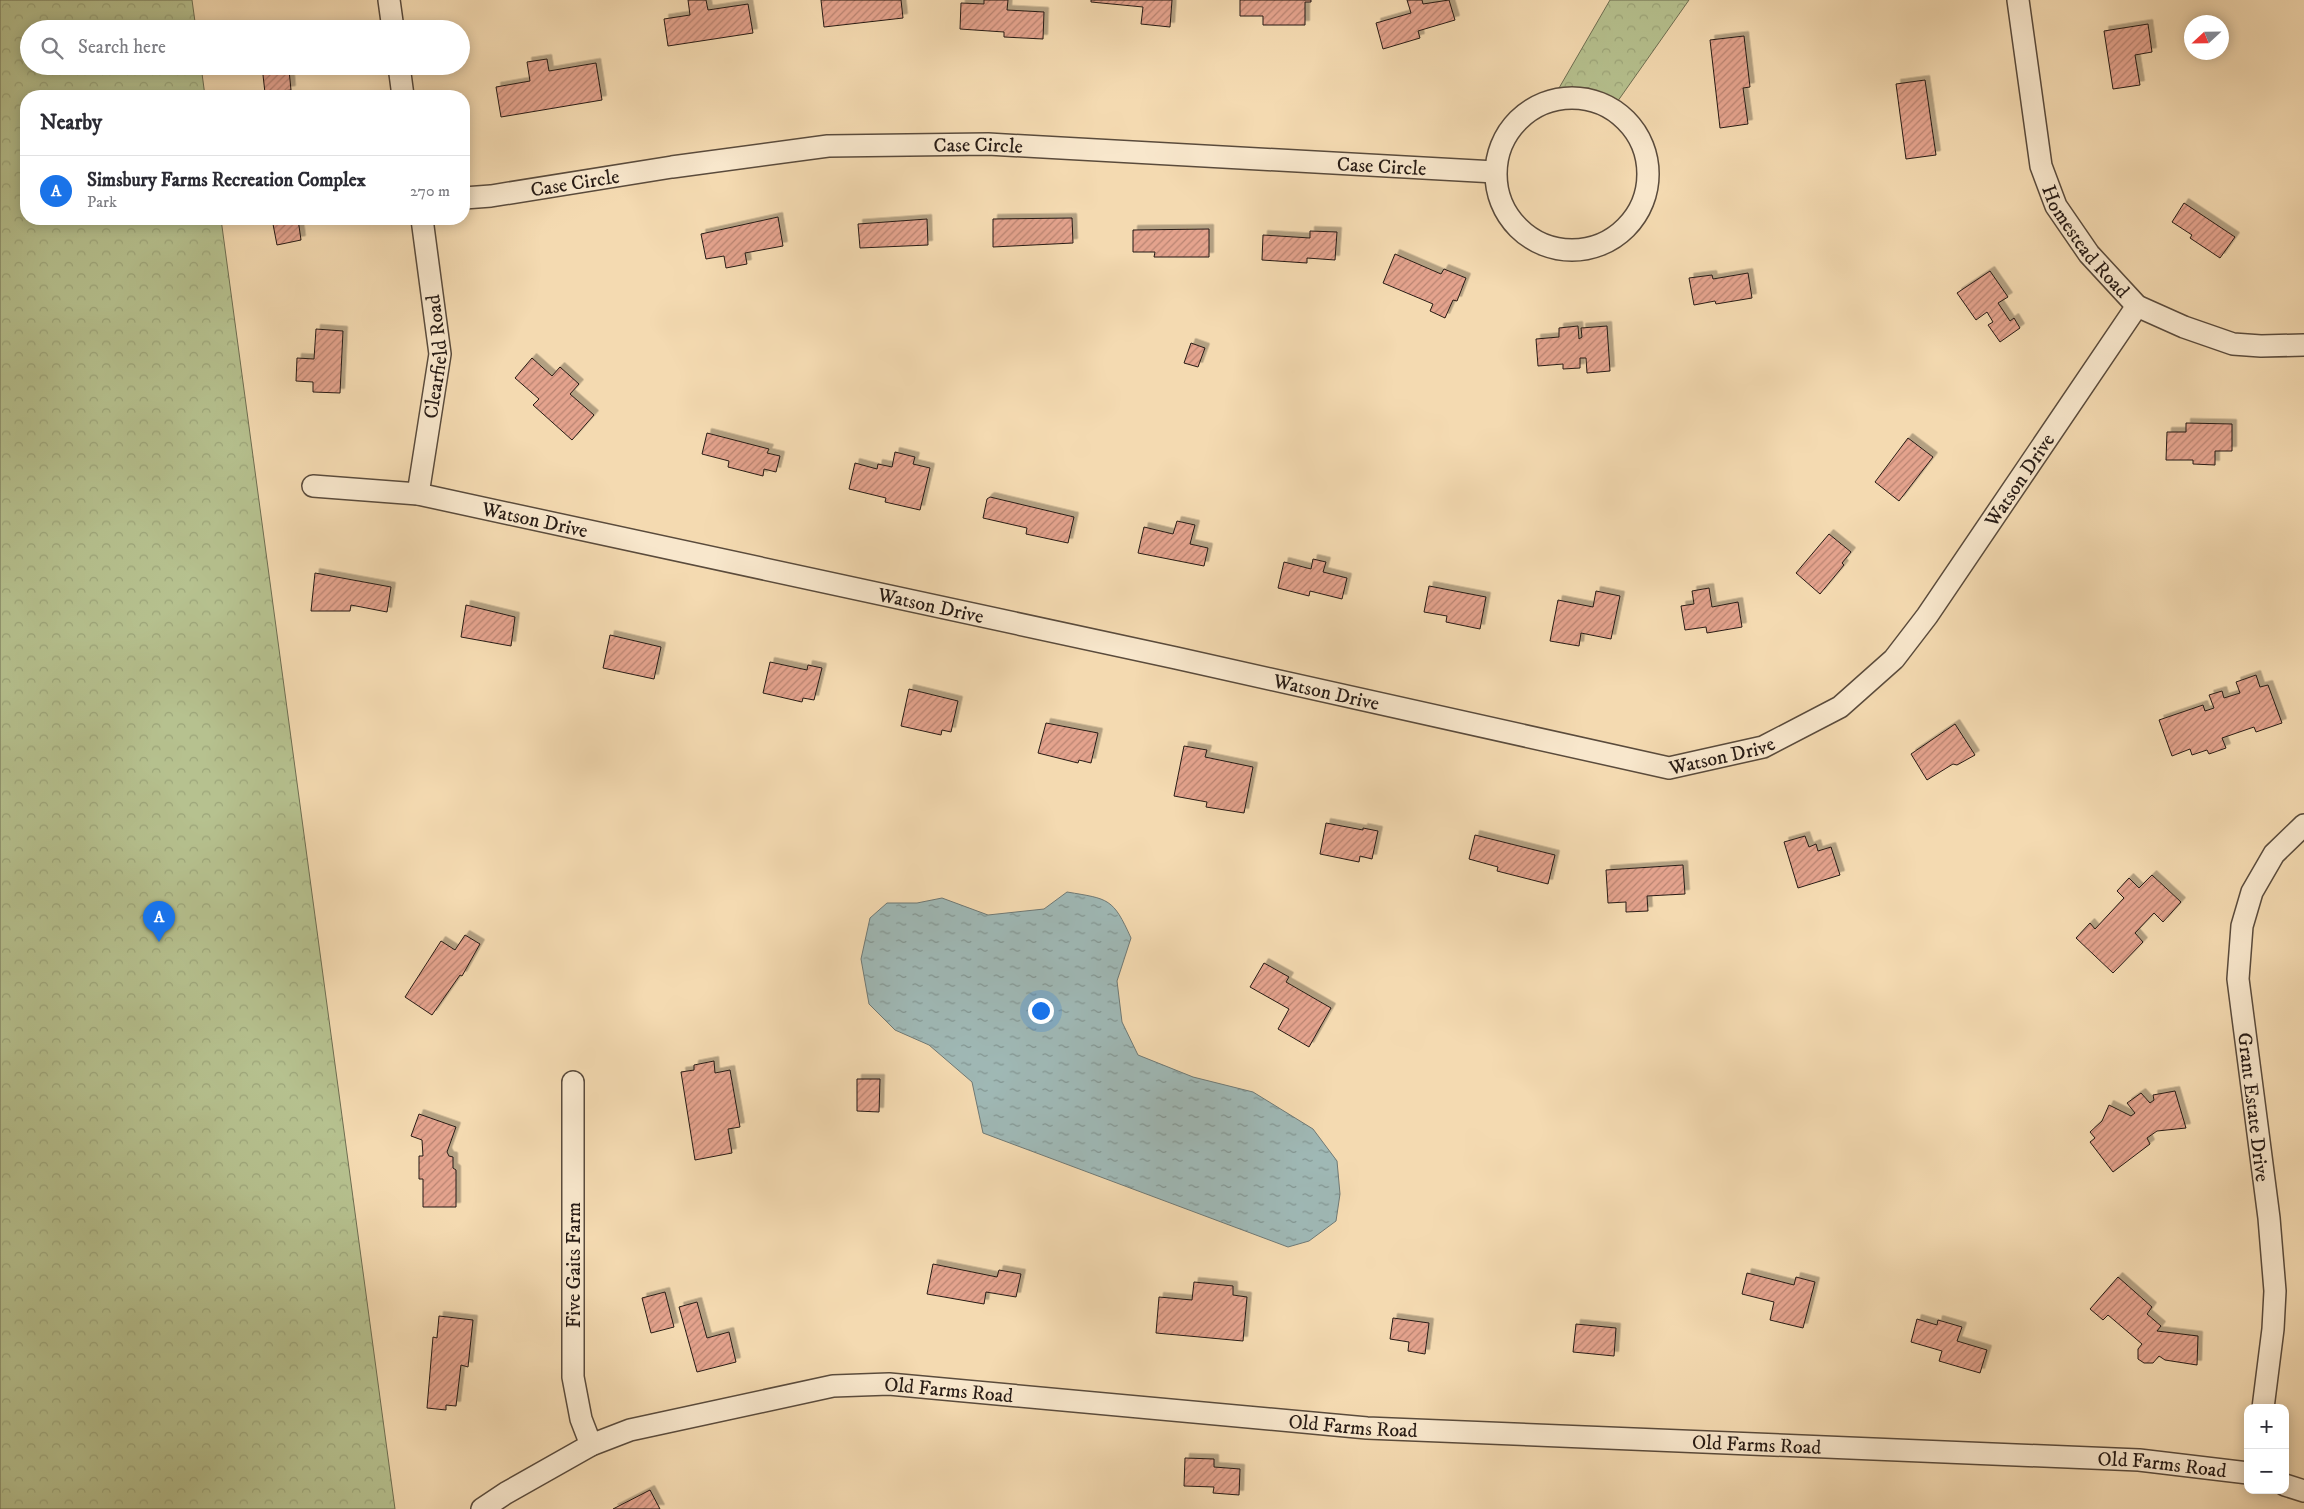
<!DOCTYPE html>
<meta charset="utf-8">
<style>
:root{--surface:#fff;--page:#f2f2f3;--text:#2b2b33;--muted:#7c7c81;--line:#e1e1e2;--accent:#1a73e8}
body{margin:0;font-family:"IM FELL DW Pica",serif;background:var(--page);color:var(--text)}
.controls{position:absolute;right:15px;bottom:15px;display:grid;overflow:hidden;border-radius:10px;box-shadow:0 2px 12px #0003}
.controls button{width:45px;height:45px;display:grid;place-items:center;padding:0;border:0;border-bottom:1px solid var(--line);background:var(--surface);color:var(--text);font:25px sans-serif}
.compass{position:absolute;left:2184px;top:15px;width:45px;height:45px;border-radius:50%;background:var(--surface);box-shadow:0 2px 12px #0003;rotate:248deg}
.you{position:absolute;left:1040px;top:1010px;width:18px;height:18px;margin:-12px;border:4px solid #fff;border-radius:50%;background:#1a73e8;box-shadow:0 0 0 8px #1a73e833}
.badge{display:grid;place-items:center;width:32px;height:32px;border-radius:50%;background:var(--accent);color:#fff;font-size:16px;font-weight:700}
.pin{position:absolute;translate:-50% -41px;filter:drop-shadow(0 1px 2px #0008)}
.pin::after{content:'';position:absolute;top:26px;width:18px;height:15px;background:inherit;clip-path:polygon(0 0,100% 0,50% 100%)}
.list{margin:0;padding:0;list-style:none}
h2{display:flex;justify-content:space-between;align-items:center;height:65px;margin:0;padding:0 20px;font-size:21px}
h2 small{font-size:16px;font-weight:400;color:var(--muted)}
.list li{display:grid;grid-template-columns:32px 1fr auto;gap:15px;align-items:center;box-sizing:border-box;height:70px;padding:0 20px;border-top:1px solid var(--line)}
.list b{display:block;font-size:19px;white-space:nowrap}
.list p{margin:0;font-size:16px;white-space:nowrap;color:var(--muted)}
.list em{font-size:16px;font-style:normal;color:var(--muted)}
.icon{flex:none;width:28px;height:28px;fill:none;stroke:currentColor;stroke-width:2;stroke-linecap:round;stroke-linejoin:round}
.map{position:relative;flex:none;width:2304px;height:1509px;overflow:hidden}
.search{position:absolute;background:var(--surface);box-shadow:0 2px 12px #0003;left:20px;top:20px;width:450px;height:55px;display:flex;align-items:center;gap:12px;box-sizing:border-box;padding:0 18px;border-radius:28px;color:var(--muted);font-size:19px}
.panel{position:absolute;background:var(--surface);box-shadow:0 2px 12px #0003;left:20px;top:90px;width:450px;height:135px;border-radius:20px}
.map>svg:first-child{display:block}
.forest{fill:url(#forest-crowns);stroke:#6e6e52}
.water{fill:url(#water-ripples);stroke:#6f7975}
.building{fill:url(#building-hatch);stroke:#271b15;filter:url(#shadow)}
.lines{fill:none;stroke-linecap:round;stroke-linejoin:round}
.minor-casing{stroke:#5a4b3c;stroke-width:24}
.minor{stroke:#f8e7cc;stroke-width:21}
.labels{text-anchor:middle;stroke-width:4;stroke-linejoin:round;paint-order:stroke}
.street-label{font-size:20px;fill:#271b15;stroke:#f8e7cc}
</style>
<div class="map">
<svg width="2304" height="1509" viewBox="0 0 2304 1509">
<defs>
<pattern id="forest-crowns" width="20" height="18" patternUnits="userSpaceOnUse" patternTransform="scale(1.25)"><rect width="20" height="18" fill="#b6c18f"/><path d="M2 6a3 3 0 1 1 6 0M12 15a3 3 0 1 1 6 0" fill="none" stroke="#9ca57a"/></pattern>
<pattern id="water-ripples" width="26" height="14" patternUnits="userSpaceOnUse" patternTransform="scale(1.25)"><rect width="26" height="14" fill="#9fb8b5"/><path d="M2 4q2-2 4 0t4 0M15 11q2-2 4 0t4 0" fill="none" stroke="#829592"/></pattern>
<pattern id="building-hatch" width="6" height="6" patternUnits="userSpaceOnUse" patternTransform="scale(1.25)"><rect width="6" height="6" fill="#e4a38d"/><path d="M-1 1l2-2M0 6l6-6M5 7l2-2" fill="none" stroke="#b98472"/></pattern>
<filter id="shadow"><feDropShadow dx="4.5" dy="-4.5" stdDeviation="0" flood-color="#0004"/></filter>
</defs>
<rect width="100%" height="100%" fill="#f4dab1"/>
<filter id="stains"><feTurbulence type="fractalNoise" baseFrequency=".004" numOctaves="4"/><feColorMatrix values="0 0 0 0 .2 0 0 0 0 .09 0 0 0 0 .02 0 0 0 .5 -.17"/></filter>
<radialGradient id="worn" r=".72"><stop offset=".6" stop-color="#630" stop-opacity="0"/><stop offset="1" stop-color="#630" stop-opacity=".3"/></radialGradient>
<g class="forest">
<polygon points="0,0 192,0 196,29 29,29 29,66 201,66 205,96 26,96 26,219 221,219 395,1509 0,1509"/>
<polygon points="1610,0 1689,0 1615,105 1589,88 1559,88"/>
</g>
<path class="water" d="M1067 892C1109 899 1113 898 1131 938L1117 981 1122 1022 1138 1055 1193 1077 1253 1092 1313 1129 1337 1161 1340 1194 1336 1221 1309 1241 1288 1247 983 1133 972 1082 929 1045 895 1030 869 1004 861 959 870 918 887 903H917L942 898 988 915 1044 909Z"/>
<g class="building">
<polygon points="688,0 706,0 708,10 748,4 753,33 668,46 664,19 690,15"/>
<polygon points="821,0 901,0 903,18 824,27"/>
<polygon points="984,0 1008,0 1007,10 1044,12 1043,39 1004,37 1004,32 960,29 961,3 984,4"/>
<polygon points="1091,0 1172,0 1170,27 1141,24 1143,7 1091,2"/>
<polygon points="1240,0 1311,0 1311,2 1305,2 1305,25 1263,25 1263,16 1240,16"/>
<polygon points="1407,0 1422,0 1423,4 1449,0 1455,20 1418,31 1420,38 1383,49 1376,23 1411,13"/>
<polygon points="2148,24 2152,52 2135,55 2140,85 2113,89 2104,31"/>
<polygon points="1744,36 1750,87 1743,88 1748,124 1720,128 1710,40"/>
<polygon points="547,59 549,71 596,63 602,100 501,117 496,87 530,81 527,62"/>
<polygon points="262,66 304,66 304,68 289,70 291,90 265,93"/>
<polygon points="1925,80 1936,155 1906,159 1896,84"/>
<polygon points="2184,203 2235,237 2220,258 2190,238 2192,235 2172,222"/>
<polygon points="778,217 783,246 745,253 747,264 726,268 724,256 706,259 701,234"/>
<polygon points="1072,218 1073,243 993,247 993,219"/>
<polygon points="272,219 298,219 301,240 277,245"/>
<polygon points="927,219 928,245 860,248 858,224"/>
<polygon points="1209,229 1209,257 1154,257 1155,252 1133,252 1133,230"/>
<polygon points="1310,231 1337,232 1335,260 1307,258 1307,263 1262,260 1263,235 1310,238"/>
<polygon points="1395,254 1441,274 1444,269 1466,278 1457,301 1453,300 1445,318 1430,311 1433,304 1383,283"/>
<polygon points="1990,271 2008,297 1998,303 2010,321 2014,318 2020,328 2000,342 1988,325 1993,322 1987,312 1976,320 1957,293"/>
<polygon points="1748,273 1752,298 1716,304 1715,301 1694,305 1689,278 1712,275 1713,279"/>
<polygon points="1578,326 1579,339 1582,337 1581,328 1607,326 1610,371 1587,373 1586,358 1580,358 1580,368 1563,369 1563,364 1538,366 1536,339 1559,337 1559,328"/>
<polygon points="316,329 343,331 340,393 313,392 313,382 296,381 297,358 314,359"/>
<polygon points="1191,343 1205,348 1198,367 1184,363"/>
<polygon points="532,358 552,376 560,367 579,384 570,394 594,415 572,440 533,405 539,399 515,378"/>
<polygon points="2186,423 2232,424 2232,451 2215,451 2215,465 2193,464 2193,460 2166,460 2167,432 2186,432"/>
<polygon points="707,433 769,449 767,453 780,456 776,472 764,469 763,476 728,467 729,461 702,454"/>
<polygon points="1908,438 1933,457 1899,501 1875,482"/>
<polygon points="895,452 915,457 913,464 930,468 920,510 885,502 886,498 849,489 855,463 877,469 878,464 892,467"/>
<polygon points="990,497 1074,517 1068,543 1026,534 1027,528 983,518 987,499"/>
<polygon points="1177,521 1195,525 1190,544 1208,548 1204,566 1138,553 1144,527 1173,534"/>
<polygon points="1829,534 1851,552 1842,563 1844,565 1820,594 1796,573"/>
<polygon points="1313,559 1326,562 1323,572 1347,578 1342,599 1310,591 1309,596 1278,588 1284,562 1311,569"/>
<polygon points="315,573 391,587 387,612 351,605 350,611 311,611"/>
<polygon points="1429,586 1486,597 1480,629 1446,622 1447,616 1424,612"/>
<polygon points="1709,588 1712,607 1738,602 1742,627 1707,633 1706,627 1685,630 1681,606 1694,604 1692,591"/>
<polygon points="1596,591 1620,596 1611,639 1581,633 1579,646 1550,641 1558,600 1593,607"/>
<polygon points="466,605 515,617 511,646 461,637"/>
<polygon points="610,635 661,647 654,679 603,668"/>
<polygon points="770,662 807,670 808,665 822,668 814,700 803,698 802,702 763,693"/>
<polygon points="2256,675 2260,687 2268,685 2282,723 2256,732 2254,727 2222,738 2226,748 2209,754 2207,750 2192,755 2190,749 2172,756 2159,720 2203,705 2205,711 2214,708 2209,695 2222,691 2224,698 2240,693 2236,682"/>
<polygon points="909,689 958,701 951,732 942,730 941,735 901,726"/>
<polygon points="1046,723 1098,733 1091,763 1079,760 1078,763 1038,753"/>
<polygon points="1955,724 1975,755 1957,765 1953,764 1927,780 1911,754"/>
<polygon points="1184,746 1207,750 1205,757 1253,767 1244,813 1206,807 1207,802 1174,796"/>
<polygon points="1326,823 1363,830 1363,828 1378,831 1372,859 1360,856 1359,862 1320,854"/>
<polygon points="1475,835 1555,855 1548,884 1497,871 1498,867 1469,859"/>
<polygon points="1805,836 1809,847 1816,844 1818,851 1831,847 1840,875 1798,888 1784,842"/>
<polygon points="1683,865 1685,894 1647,896 1648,911 1626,912 1626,902 1608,903 1606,870"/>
<polygon points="2152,875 2181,902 2163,922 2154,913 2135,933 2143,942 2113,973 2076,938 2090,923 2095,929 2124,898 2117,891 2129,878 2139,888"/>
<polygon points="465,935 480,944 462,976 460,975 432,1015 405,997 441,941 455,950"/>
<polygon points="1264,963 1289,977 1286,982 1331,1008 1309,1047 1278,1029 1289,1009 1250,987"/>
<polygon points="714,1061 715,1073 730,1070 740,1127 728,1129 732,1153 695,1160 681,1072 694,1070 694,1065"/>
<polygon points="857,1079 880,1079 879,1112 857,1111"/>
<polygon points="2175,1091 2186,1128 2157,1131 2147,1138 2150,1144 2113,1172 2090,1142 2095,1138 2090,1132 2102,1121 2109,1105 2131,1116 2135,1113 2127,1103 2141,1093 2150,1103 2154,1100 2153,1095"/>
<polygon points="419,1114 456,1127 447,1152 449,1156 453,1157 453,1168 456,1170 456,1207 423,1207 423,1179 419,1179 419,1156 423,1156 422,1140 411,1136"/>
<polygon points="933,1264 997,1277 999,1270 1021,1274 1016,1297 986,1292 984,1304 927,1294"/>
<polygon points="1747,1273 1794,1285 1796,1277 1815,1282 1803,1328 1770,1320 1774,1302 1742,1294"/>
<polygon points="2118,1277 2152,1307 2147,1314 2161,1326 2157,1331 2198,1336 2197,1365 2165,1360 2159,1356 2153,1363 2144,1363 2138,1359 2138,1349 2142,1344 2108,1315 2103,1320 2090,1309"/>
<polygon points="1194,1282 1233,1286 1233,1295 1247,1297 1243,1341 1156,1333 1159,1297 1192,1300"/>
<polygon points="665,1292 674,1327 651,1333 642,1298"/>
<polygon points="697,1302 707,1338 729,1332 736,1362 697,1372 679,1307"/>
<polygon points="439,1316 473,1320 468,1367 461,1365 456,1406 446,1405 446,1410 427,1408 433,1337 437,1338"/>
<polygon points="1393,1318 1429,1323 1425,1354 1408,1351 1409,1342 1390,1339"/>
<polygon points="1917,1319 1937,1325 1938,1320 1962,1327 1957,1341 1987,1350 1980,1373 1939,1361 1942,1351 1911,1342"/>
<polygon points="1576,1324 1616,1328 1614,1356 1573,1352"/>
<polygon points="1185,1458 1214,1459 1214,1467 1240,1469 1239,1495 1213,1493 1214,1487 1184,1486"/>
<polygon points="650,1490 660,1509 613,1509"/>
</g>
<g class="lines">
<g class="minor-casing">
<g id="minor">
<polyline points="389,0 393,29"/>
<path id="s1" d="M2018 0 2041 166 2056 206 2089 254 2137 306 2184 327 2233 344 2261 346 2304 345"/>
<polyline points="399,66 403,96"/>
<circle cx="1572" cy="174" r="76"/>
<path id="s2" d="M464 198 491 196 672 167 828 146 988 144 1495 172"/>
<path id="s3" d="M313 486 418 494 1176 658 1669 768 1763 747 1840 707 1894 659 1927 616 2137 306"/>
<path id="s4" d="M418 494 440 354 422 219"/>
<polyline points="573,1082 573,1377 581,1419 591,1445"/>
<polyline points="2263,1408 2273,1329 2275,1291 2269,1218 2238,979 2242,926 2252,892 2274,854 2304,825"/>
<polyline points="2285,1485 2304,1491"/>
<path id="s5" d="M482 1509 506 1493 591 1445 630 1430 833 1386 889 1384 1367 1428 2139 1460 2248 1473"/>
</g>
</g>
<use href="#minor" class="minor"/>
</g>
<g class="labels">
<g class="street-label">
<text dy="7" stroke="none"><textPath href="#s2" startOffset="518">Case Circle</textPath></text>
<text dy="7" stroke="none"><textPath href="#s2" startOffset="922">Case Circle</textPath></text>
<text dy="7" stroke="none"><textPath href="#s2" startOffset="112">Case Circle</textPath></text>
<text dy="7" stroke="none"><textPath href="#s1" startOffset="256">Homestead Road</textPath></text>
<text dy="7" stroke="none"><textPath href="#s4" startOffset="139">Clearfield Road</textPath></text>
<text dy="7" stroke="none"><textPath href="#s3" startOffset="1860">Watson Drive</textPath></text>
<text dy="7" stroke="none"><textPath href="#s3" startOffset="225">Watson Drive</textPath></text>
<text dy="7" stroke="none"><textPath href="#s3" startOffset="630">Watson Drive</textPath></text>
<text dy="7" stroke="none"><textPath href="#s3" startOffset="1035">Watson Drive</textPath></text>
<text dy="7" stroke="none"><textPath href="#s3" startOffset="1440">Watson Drive</textPath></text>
<text transform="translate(2254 1107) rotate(83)" y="7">Grant Estate Drive</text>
<text transform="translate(573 1265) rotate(-90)" y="7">Five Gaits Farm</text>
<text dy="7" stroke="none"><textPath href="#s5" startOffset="492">Old Farms Road</textPath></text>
<text dy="7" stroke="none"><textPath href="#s5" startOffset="898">Old Farms Road</textPath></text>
<text dy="7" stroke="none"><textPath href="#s5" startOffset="1302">Old Farms Road</textPath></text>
<text dy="7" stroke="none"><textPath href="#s5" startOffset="1708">Old Farms Road</textPath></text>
</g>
</g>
<rect width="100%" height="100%" filter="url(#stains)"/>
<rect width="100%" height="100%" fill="url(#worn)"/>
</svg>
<div class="controls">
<button>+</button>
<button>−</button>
</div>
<svg class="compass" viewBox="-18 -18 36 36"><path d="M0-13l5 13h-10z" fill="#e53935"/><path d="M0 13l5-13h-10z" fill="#7c7c81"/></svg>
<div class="you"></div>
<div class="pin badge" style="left:159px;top:942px">A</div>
<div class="search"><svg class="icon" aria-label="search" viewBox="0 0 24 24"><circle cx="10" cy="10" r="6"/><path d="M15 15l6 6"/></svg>Search here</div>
<section class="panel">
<h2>Nearby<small></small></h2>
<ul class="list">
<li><span class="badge">A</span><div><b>Simsbury Farms Recreation Complex</b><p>Park</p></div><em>270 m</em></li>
</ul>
</section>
</div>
